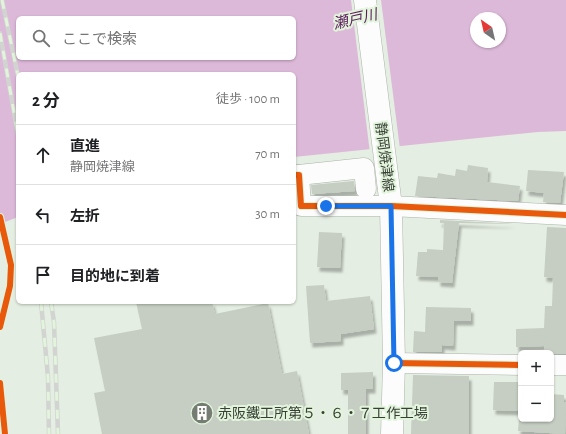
<!DOCTYPE html>
<html lang="ja">
<meta charset="utf-8">
<style>
:root{--surface:#fff;--page:#f2f2f2;--text:#202124;--muted:#757577;--line:#e0e0e0}
body{margin:0;font-family:"Alegreya Sans","Noto Sans JP",sans-serif;background:var(--page);color:var(--text)}
.controls{position:absolute;right:12px;bottom:12px;display:grid;overflow:hidden;border-radius:6px;box-shadow:0 1px 3px #0004}
.controls button{width:36px;height:36px;display:grid;place-items:center;padding:0;border:0;border-bottom:1px solid var(--line);background:var(--surface);color:var(--text);font:20px sans-serif}
.compass{position:absolute;left:470px;top:12px;width:36px;height:36px;border-radius:50%;background:var(--surface);box-shadow:0 1px 3px #0004;rotate:326deg}
.stop{position:absolute;width:12px;height:12px;margin:-9px;border:3px solid #1a73e8;border-radius:50%;background:#fff}
.stop.end{background:#1a73e8;border-color:#fff;box-shadow:0 1px 4px #0008}
.list{margin:0;padding:0;list-style:none}
h2{display:flex;justify-content:space-between;align-items:center;height:52px;margin:0;padding:0 16px;font-size:17px}
h2 small{font-size:13px;font-weight:400;color:var(--muted)}
.list li{display:grid;grid-template-columns:26px 1fr auto;gap:12px;align-items:center;box-sizing:border-box;height:60px;padding:0 16px;border-top:1px solid var(--line)}
.list b{display:block;font-size:15px;white-space:nowrap}
.list p{margin:0;font-size:13px;white-space:nowrap;color:var(--muted)}
.list em{font-size:13px;font-style:normal;color:var(--muted)}
.icon{flex:none;width:22px;height:22px;fill:none;stroke:currentColor;stroke-width:2;stroke-linecap:round;stroke-linejoin:round}
.map{position:relative;flex:none;width:566px;height:434px;overflow:hidden}
.search{position:absolute;background:var(--surface);box-shadow:0 1px 3px #0004;left:16px;top:16px;width:280px;height:44px;display:flex;align-items:center;gap:10px;box-sizing:border-box;padding:0 14px;border-radius:6px;color:var(--muted);font-size:15px}
.panel{position:absolute;background:var(--surface);box-shadow:0 1px 3px #0004;left:16px;top:72px;width:280px;height:232px;border-radius:6px}
.map>svg:first-child{display:block}
.water{fill:#ddb9d9;fill-rule:evenodd}
.pier{fill:#e5eee2}
.building{fill:#c6cec3;filter:url(#shadow)}
.lines{fill:none;stroke-linecap:round;stroke-linejoin:round}
.minor-casing{stroke:#acb3a9;stroke-width:21}
.major-casing{stroke:#acb3a9;stroke-width:23}
.minor{stroke:#fbfcfb;stroke-width:20}
.major{stroke:#fbfcfb;stroke-width:22}
.rail-casing{stroke:#d1d4d0;stroke-width:4.5}
.rail{stroke:#e2f4dc;stroke-width:3;stroke-dasharray:9;stroke-linecap:butt}
.cycleway-casing{stroke:#e2f4dc;stroke-width:8}
.cycleway{stroke:#e8590c;stroke-width:6}
.route{stroke:#1a73e8;stroke-width:5}
.labels{text-anchor:middle;stroke-width:4;stroke-linejoin:round;paint-order:stroke}
.street-label{font-size:14px;fill:#383f35;stroke:#e2f4dc}
.poi-label{font-size:14px;fill:#383f35;stroke:#e2f4dc;text-anchor:start}
.water-label{font-size:15px;font-style:italic;fill:#5c1c5b;stroke:#e2f4dc}
</style>
<div class="map">
<svg width="566" height="434" viewBox="0 0 566 434">
<defs>
<filter id="shadow"><feDropShadow dx="2.5" dy="4.5" stdDeviation="1" flood-color="#0004"/></filter>
</defs>
<rect width="100%" height="100%" fill="#e5eee2"/>
<path class="water" d="M0 0H566V131L538 132 294 157V74H18V217L0 224ZM18 18H294V58H18ZM476 18H500V42H476Z"/>
<polygon class="pier" points="351,0 381,0 400,149 370,153"/>
<g class="building">
<polygon points="468,165 488,168 487,182 520,186 518,201 415,196 418,176 437,178 438,173 455,176 456,169 467,171"/>
<polygon points="528,170 564,172 560,203 543,202 544,193 526,191"/>
<polygon points="354,181 355,191 312,194 311,185"/>
<polygon points="440,220 515,224 459,223 452,283 438,282 438,277 416,276 418,252 427,252 427,249 443,250 444,223 440,223"/>
<polygon points="547,227 566,228 566,354 544,353 544,346 516,347 516,329 544,328 545,306 552,306 553,278 544,277"/>
<polygon points="319,232 342,233 340,268 317,267"/>
<polygon points="324,285 326,301 370,296 374,329 341,334 341,341 310,343 306,286"/>
<polygon points="136,302 212,302 215,314 268,303 282,374 297,371 309,434 102,434 94,393 105,391 94,338 142,329"/>
<polygon points="426,307 471,308 471,321 454,321 453,346 442,345 442,352 413,352 414,331 425,332"/>
<polygon points="373,372 373,389 366,389 366,434 348,434 348,390 341,390 341,373"/>
<polygon points="413,375 469,376 469,434 411,434"/>
<polygon points="494,382 521,382 521,411 493,410"/>
<polygon points="551,394 564,395 564,402 566,402 565,434 518,431 519,419 551,419"/>
</g>
<g class="lines">
<g class="minor-casing">
<g id="minor">
<polyline points="294,175 299,175 301,206 391,206 566,215"/>
<polyline points="299,175 364,168 366,189"/>
<polyline points="394,363 521,365"/>
<polyline points="551,365 566,365"/>
</g>
</g>
<g class="major-casing">
<polyline id="major" points="365,0 391,206 394,363 392,434"/>
</g>
<use href="#minor" class="minor"/>
<use href="#major" class="major"/>
<g class="rail-casing">
<g id="rail">
<polyline points="2,0 18,76"/>
<polyline points="0,33 18,135"/>
<polyline points="41,302 48,377 49,434"/>
<polyline points="51,302 54,322 58,434"/>
</g>
</g>
<use href="#rail" class="rail"/>
<g class="cycleway-casing">
<g id="cycleway">
<polyline points="294,175 299,175 301,206 391,206 566,215"/>
<polyline points="0,217 11,265 10,286 0,327"/>
<polyline points="394,363 521,365"/>
<polyline points="0,383 5,434"/>
</g>
</g>
<use href="#cycleway" class="cycleway"/>
</g>
<g class="lines">
<polyline class="route" points="326,206 391,206 394,363"/>
</g>
<defs>
<g id="building-disc" transform="scale(1.15)"><circle r="9.5" fill="#757c72" stroke="#e2f4dc"/><path d="M-4-6H4V6H1V3H-1V6H-4ZM-2.5-4.3h1.7v1.8h-1.7ZM.8-4.3h1.7v1.8H.8ZM-2.5-1h1.7V.8h-1.7ZM.8-1h1.7V.8H.8Z" fill="#fff"/></g>
</defs>
<g fill-rule="evenodd">
<use href="#building-disc" x="202" y="413"/>
</g>
<g class="labels">
<g class="street-label">
<text transform="translate(385 157) rotate(83)" y="5">静岡焼津線</text>
</g>
<g class="poi-label">
<text x="218" y="418">赤阪鐵工所第５・６・７工作工場</text>
</g>
<g class="water-label">
<text transform="translate(355 19) rotate(-13)" y="5">瀬戸川</text>
</g>
</g>
</svg>
<div class="controls">
<button>+</button>
<button>−</button>
</div>
<svg class="compass" viewBox="-18 -18 36 36"><path d="M0-13l5 13h-10z" fill="#e53935"/><path d="M0 13l5-13h-10z" fill="#757577"/></svg>
<div class="stop" style="left:394px;top:363px"></div>
<div class="stop end" style="left:326px;top:206px"></div>
<div class="search"><svg class="icon" aria-label="search" viewBox="0 0 24 24"><circle cx="10" cy="10" r="6"/><path d="M15 15l6 6"/></svg>ここで検索</div>
<section class="panel">
<h2>2 分<small>徒歩 · 100 m</small></h2>
<ul class="list">
<li><svg class="icon" aria-label="ahead" viewBox="0 0 24 24"><path d="M12 20V5M6 11l6-6 6 6"/></svg><div><b>直進</b><p>静岡焼津線</p></div><em>70 m</em></li>
<li><svg class="icon" aria-label="left" viewBox="0 0 24 24"><path d="M17 20v-9H6M10 6l-5 5 5 5"/></svg><div><b>左折</b></div><em>30 m</em></li>
<li><svg class="icon" aria-label="arrive" viewBox="0 0 24 24"><path d="M6 21V4h12l-3 4 3 4H6"/></svg><div><b>目的地に到着</b></div></li>
</ul>
</section>
</div>
